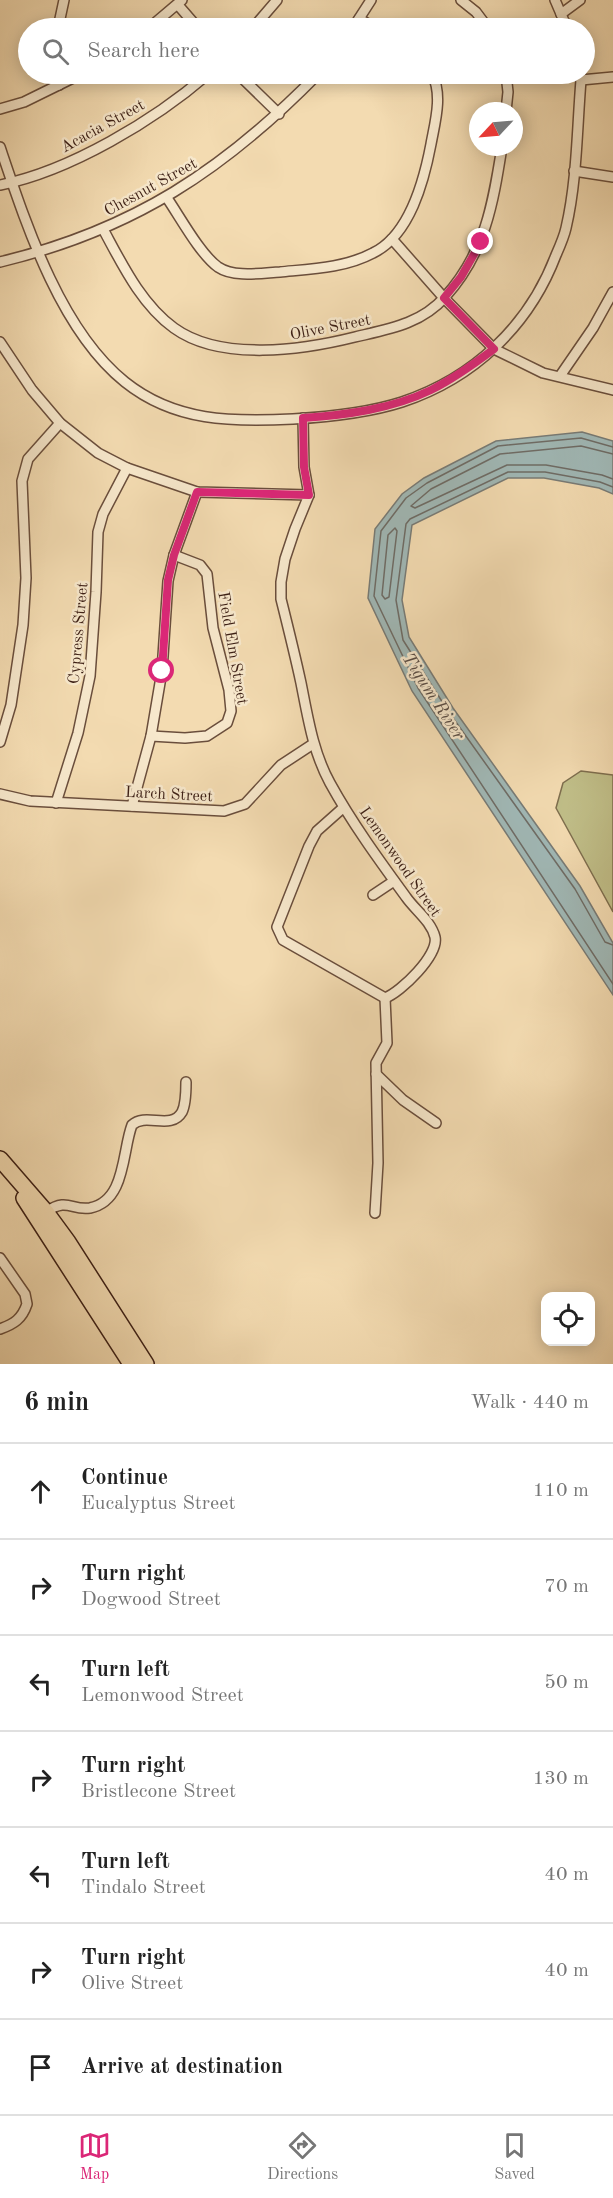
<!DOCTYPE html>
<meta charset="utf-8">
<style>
:root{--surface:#fff;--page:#f2f2f2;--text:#222;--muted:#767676;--line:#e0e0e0;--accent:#db2777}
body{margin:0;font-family:"Old Standard TT",serif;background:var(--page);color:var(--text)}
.controls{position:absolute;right:18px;bottom:18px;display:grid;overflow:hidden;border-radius:12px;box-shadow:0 3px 15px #0003}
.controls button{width:54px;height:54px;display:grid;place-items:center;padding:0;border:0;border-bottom:2px solid var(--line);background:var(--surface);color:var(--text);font:30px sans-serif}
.compass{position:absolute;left:469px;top:102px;width:54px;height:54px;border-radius:50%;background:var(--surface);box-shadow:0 3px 15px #0003;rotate:244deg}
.stop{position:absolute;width:18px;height:18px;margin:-14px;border:4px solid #db2777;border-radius:50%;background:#fff}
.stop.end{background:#db2777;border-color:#fff;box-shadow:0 2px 6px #0008}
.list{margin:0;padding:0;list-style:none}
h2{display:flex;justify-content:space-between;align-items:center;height:78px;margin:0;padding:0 24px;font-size:26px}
h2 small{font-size:20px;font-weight:400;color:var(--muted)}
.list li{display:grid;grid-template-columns:39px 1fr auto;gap:18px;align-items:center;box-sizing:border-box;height:96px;padding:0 24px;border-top:2px solid var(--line)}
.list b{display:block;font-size:22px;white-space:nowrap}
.list p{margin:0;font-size:20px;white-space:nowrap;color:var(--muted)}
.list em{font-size:20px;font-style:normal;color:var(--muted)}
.icon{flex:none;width:33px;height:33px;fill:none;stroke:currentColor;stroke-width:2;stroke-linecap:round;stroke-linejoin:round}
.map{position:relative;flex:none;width:613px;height:1364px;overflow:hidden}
.search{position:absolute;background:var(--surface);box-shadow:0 3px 15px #0003;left:18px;right:18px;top:18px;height:66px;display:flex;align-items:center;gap:15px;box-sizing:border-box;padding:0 21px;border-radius:33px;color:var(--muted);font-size:22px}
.sheet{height:750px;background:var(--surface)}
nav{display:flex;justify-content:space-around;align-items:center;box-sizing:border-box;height:84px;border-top:2px solid var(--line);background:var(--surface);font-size:16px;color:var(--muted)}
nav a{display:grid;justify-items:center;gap:3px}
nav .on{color:var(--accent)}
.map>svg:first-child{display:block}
.green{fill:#c0be88;stroke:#7e6e4e;stroke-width:1.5}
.water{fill:#a0b8b6;stroke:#787b76;stroke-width:1.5}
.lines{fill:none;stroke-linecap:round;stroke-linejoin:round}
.shore{stroke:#6e6c66;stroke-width:1.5}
.minor-casing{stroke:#6a4e3c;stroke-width:12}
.trunk-casing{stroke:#3c1f15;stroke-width:18}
.minor{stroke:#f7e8cc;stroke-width:9}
.trunk{stroke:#f3dbb1;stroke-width:15}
.route{stroke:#db2777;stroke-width:8}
.labels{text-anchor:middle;stroke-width:5;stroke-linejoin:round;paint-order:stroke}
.street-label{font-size:16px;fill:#3c1f15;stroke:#f7e8cc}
.water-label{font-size:18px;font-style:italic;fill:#5a4d45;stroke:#f7e8cc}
</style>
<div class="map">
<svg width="613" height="1364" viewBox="0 0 613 1364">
<rect width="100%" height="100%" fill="#f3dbb1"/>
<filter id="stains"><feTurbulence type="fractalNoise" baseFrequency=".00333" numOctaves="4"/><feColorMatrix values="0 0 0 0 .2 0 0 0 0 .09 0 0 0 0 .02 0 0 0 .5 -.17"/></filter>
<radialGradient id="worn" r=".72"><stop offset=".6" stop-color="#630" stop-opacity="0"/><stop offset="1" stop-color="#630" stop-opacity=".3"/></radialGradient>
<polygon class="green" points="581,771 613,775 613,912 556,808 563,783"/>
<polygon class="water" points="582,432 613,441 613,494 599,488 544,478 508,478 412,525 402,600 409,637 453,708 580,886 613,943 613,995 412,691 368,598 375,529 402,494 424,478 496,441"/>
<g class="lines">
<g class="shore">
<polyline points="613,447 581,438 498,446 427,483 406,498 381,531 374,596 418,688 613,984"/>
<polyline points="613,454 581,446 500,454 431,489 411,506 415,508 507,465 546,465 602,475 613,479"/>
<polyline points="613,487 600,482 545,472 508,472 410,519 406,524 396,600 403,640 448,711 575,889 605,942 613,945"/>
<polygon points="395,528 397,531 389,597 385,599 382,595 388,535"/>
</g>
<g class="minor-casing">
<g id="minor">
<polyline points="461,0 476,12 488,28"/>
<polyline points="555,0 567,28"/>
<polyline points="178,5 198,28"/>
<polyline points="561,14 580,0"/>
<polyline points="359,19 376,28"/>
<polyline points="58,28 64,0"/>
<polyline points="149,28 182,0"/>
<polyline points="253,28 277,0"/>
<polyline points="353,28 371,0"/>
<polyline points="57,74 59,85"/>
<polyline points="238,74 279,114"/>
<polyline points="506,74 508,92 506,111"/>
<polyline points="581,80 613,77"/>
<polyline points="0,109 24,102 81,74"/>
<path d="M0 147C26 224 60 330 125 382 175 422 232 422 293 419 328 417 368 413 402 402 474 378 529 326 556 255 560 246 564 237 566 228 577 181 577 129 581 80L579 74"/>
<polyline points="574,171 613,177"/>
<path d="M0 185C70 171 155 120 208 74"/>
<path d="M167 198C180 217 200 254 218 267 234 278 262 273 280 272 311 269 345 268 373 253 410 235 424 181 431 144 435 122 443 95 432 74"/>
<path d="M103 229C122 264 141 304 174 328 221 362 303 350 355 337 389 329 421 324 445 297 485 253 493 204 502 147"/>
<polyline points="392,239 444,298 494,349 543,373 613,390"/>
<path d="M0 262C133 230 224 170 318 74"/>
<polyline points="0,342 32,390 60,423 98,453 127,468 197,492 309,495"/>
<polyline points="560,376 593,328 613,292"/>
<path d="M303 418 304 467 309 495 295 529 285 559 281 582V599C288 627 295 655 301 683 308 718 313 752 330 783 352 823 379 860 406 897 415 910 431 921 435 937 439 955 401 992 385 998L283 940 277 927 309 846 317 831 344 807"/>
<polyline points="151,736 185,738 207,736 227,723 231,711 229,690 213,628 207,574 200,565 174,555"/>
<polyline points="0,742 11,705 23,625 26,578 22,481 28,459 60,423"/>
<polyline points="0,794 30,801 224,811 245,804 281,765 313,744"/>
<polyline points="56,803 78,733 90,676 96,592 98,532 103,514 127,468"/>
<polyline points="132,806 151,736 162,671 168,581 174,555 197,492"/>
<polyline points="373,895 394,881"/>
<polyline points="376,1074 403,1100 436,1123"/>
<path d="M46 1212C68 1197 71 1211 90 1208 126 1201 122 1151 132 1125 146 1112 171 1131 182 1112 186 1104 186 1091 186 1082"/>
<polyline points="375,1213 378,1163 376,1063 387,1043 385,998"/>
<path d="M0 1258 25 1294 27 1304C22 1319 14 1324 0 1329"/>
</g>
</g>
<g class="trunk-casing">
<g id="trunk">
<polyline points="0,1159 46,1212 68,1242 146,1364"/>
<polyline points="24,1198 131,1364"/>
</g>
</g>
<use href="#minor" class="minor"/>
<use href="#trunk" class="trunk"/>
</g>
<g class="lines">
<path class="route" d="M162 671 168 580 174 555 197 492 309 495 304 467 303 418C346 415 392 409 431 390 453 379 474 364 494 349L444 298 461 277 481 242"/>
</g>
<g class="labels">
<g class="street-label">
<text transform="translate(102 125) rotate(-29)" y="6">Acacia Street</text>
<text transform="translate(150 186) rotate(-29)" y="6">Chesnut Street</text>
<text transform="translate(330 326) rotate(-11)" y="6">Olive Street</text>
<text transform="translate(77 633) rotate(-85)" y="6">Cypress Street</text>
<text transform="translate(234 648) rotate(80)" y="6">Field Elm Street</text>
<text transform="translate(169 793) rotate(3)" y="6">Larch Street</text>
<text transform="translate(401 861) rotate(55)" y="6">Lemonwood Street</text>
</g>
<g class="water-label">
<text transform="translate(434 696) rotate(57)" y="6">Tigum River</text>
</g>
</g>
<rect width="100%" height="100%" filter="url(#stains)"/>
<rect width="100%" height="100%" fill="url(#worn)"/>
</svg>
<div class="controls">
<button><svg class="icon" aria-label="locate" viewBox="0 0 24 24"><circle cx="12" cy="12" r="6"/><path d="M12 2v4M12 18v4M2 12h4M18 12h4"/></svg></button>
</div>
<svg class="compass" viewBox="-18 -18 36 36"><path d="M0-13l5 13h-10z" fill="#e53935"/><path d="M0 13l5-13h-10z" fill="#767676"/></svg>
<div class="stop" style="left:162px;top:671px"></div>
<div class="stop end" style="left:481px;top:242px"></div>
<div class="search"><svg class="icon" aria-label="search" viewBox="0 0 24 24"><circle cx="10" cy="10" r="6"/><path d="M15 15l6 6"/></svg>Search here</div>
</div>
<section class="sheet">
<h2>6 min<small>Walk · 440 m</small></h2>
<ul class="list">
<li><svg class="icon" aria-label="ahead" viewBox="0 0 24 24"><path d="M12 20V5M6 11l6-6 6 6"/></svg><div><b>Continue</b><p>Eucalyptus Street</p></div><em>110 m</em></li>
<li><svg class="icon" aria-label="right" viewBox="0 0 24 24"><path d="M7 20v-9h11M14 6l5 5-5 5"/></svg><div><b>Turn right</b><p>Dogwood Street</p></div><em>70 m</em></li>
<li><svg class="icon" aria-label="left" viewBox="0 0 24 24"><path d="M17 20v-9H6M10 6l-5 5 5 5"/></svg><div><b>Turn left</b><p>Lemonwood Street</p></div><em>50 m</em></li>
<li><svg class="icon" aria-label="right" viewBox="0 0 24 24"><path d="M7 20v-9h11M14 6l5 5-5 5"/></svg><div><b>Turn right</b><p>Bristlecone Street</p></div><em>130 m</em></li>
<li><svg class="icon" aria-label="left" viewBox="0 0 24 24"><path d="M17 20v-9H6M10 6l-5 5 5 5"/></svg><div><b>Turn left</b><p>Tindalo Street</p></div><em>40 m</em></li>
<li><svg class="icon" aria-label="right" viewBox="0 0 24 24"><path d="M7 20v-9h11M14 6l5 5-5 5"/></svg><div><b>Turn right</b><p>Olive Street</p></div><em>40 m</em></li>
<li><svg class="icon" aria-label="arrive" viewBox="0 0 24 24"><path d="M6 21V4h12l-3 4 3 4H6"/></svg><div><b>Arrive at destination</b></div></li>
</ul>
</section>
<nav>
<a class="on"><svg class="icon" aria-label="map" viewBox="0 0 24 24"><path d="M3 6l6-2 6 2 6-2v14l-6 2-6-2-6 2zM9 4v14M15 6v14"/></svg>Map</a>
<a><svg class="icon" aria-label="directions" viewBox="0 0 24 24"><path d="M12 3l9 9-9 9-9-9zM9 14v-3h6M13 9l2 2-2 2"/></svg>Directions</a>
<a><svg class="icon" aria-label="saved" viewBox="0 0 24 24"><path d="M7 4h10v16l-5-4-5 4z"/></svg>Saved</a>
</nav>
